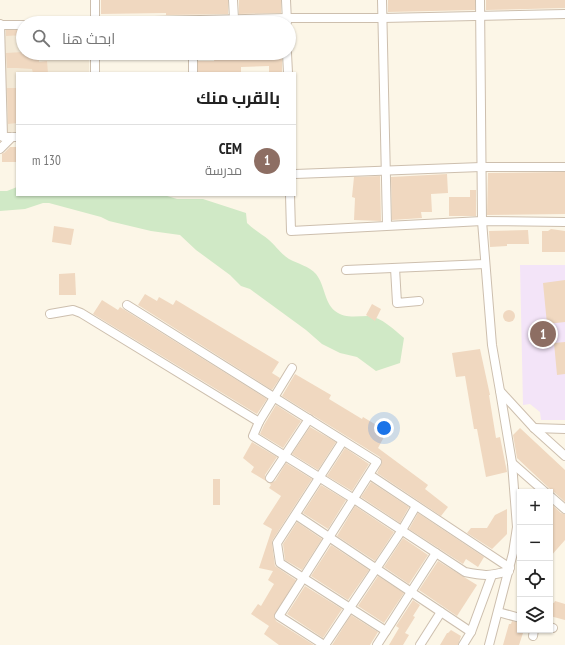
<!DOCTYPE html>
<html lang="ar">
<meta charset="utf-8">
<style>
:root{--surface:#fff;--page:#f2f2f2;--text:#222;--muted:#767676;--line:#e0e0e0;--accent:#784c37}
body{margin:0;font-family:"PT Sans Narrow",Cairo,sans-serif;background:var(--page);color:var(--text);direction:rtl}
.controls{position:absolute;right:12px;bottom:12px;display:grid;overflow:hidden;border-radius:0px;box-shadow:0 1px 3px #0004}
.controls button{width:36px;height:36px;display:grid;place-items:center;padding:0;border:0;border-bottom:1px solid var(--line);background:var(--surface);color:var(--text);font:20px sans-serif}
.you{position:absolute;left:384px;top:428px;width:14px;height:14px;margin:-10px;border:3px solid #fff;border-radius:50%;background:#1a73e8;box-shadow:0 0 0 6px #1a73e833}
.badge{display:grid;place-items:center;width:26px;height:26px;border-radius:50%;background:var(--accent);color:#fff;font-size:13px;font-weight:700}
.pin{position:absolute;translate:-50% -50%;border:2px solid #fff;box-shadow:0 1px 4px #0006}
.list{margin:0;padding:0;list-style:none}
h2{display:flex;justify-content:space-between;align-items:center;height:52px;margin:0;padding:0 16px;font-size:17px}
h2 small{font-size:13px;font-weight:400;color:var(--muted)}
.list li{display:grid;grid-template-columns:26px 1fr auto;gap:12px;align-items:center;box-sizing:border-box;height:72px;padding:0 16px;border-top:1px solid var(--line)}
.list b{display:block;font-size:15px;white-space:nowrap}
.list p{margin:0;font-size:13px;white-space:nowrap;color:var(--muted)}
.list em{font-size:13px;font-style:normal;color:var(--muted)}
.icon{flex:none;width:22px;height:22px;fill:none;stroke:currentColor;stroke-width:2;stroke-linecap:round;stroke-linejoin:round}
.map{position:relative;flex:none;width:565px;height:645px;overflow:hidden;direction:ltr}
.search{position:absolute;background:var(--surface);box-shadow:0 1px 3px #0004;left:16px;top:16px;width:280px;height:44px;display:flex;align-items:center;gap:10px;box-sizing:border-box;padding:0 14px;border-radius:22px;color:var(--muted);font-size:15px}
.panel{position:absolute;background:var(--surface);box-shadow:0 1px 3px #0004;left:16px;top:72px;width:280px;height:124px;border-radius:0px;direction:rtl}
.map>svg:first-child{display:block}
.residential{fill:#f3e9d6}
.education{fill:#f3e4f8}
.green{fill:#d0e9c6}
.building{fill:#f0d8c0}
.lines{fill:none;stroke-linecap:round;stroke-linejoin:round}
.street-casing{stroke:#cdbfae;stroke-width:10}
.street{stroke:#fff;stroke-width:8}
</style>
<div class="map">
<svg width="565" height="645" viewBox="0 0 565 645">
<rect width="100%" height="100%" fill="#fcf6e7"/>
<polygon class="residential" points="5,29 23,29 23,53 89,53 89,73 17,73 17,132 6,132"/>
<polygon class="education" points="520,265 565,265 565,420 541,420 540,412 530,404 523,405"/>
<path class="green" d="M17 187V195H164L177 199H203L246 213 247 223C254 230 262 234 269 240 277 247 279 252 289 259 298 264 309 266 316 274 325 285 324 302 335 311 345 319 357 316 368 316 382 317 394 330 404 338L400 363 376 371 357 357 340 353 322 344 306 330 250 289 241 286 230 275 196 250 180 235 151 231 109 221 101 217 49 203H43L25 209 0 211V191H7Z"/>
<g class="building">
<polygon points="101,0 228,0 228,14 166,15 166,13 101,14"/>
<polygon points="239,0 281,0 281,13 239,14"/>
<polygon points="388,0 475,0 475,10 388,12"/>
<polygon points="486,0 565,0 565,8 486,10"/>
<polygon points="6,30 23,30 23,35 6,36"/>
<polygon points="23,52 39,53 39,62 47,61 48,73 33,73 32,69 17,68 7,68 6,53"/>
<polygon points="216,53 282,53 282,73 269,73 269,66 241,67 241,73 198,73 198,61 214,61"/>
<polygon points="7,88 17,88 17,123 8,124"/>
<polygon points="10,147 17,147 17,162 2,162 2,154 0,154 4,153"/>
<polygon points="565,172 565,214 487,215 488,173"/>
<polygon points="447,174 448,193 431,194 432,212 421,212 422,218 392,220 391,177"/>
<polygon points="380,176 381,221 354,220 355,198 352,197 354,177"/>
<polygon points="470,190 476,190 476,216 449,216 449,197 470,197"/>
<polygon points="54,226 74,229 71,245 52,242"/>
<polygon points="551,229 565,231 565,252 542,252 542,231 548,231"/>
<polygon points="528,230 529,244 507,244 507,246 490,247 489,231"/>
<polygon points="75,273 76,295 59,295 59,274"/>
<polygon points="565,280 565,322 547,324 543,283"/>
<polygon points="145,294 157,301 159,297 173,305 176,300 279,362 272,373 280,378 272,390 138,305"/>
<polygon points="102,300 118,310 120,307 267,399 257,414 93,314"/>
<polygon points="372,304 381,309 375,321 366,315"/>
<circle cx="509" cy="316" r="6"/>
<polygon points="565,342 565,374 557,375 554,343"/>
<polygon points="480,349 490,395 489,395 496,438 500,437 507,472 486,477 477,429 474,429 465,376 456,377 452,353"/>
<polygon points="295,374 331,395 329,399 362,419 363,417 383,429 380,434 384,437 378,448 428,485 425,489 448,507 441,516 377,473 382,463 380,457 282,396"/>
<polygon points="276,405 301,421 283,448 260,434 264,425"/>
<polygon points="310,427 336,442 318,470 292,454"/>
<polygon points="520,428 565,470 565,502 554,492 550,491 550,489 517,458 513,435"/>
<polygon points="252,442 277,457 265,475 266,481 251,472 254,467 243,458"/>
<polygon points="345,448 369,464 352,491 327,476"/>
<polygon points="286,463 312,479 272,541 272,544 275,566 296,580 274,616 276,621 314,645 279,645 264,634 269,626 251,614 258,604 261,606 274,584 268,580 273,571 259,568 272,529 263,524 281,496 269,488 271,485 269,483 275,481"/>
<rect x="213" y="479" width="7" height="26"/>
<polygon points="371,482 409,507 400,523 361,497"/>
<polygon points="321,485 346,500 328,529 303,513"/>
<polygon points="550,503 561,513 565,514 565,540 550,557"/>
<polygon points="355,506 394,532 375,561 337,536"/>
<polygon points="507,509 507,534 492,549 467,533 471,528 487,528 495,515"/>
<polygon points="418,513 484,557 478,567 466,559 463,564 409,529"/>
<polygon points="297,522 322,539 302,570 285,560 283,544"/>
<polygon points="403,538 428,555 409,584 384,567"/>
<polygon points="331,545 369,570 348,600 311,576"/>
<polygon points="438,561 477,585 457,616 419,590"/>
<polygon points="378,576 404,593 384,623 358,606"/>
<polygon points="305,586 342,609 323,638 287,614"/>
<polygon points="413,600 420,605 413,616 415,617 405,633 409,635 403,645 389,645 399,628 396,626"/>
<polygon points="555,601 565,604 565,620 550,616 550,602 554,603"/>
<polygon points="351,615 378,632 370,645 332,645"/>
<polygon points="512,621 520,623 520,630 524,630 519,645 503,645 509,624 511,624"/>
<polygon points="451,630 461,636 458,645 440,645 447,633 448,633"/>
</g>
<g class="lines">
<g class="street-casing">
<g id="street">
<polyline points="95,0 95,23"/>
<polyline points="233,0 234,19"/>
<polyline points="286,0 287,22"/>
<polyline points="382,0 387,225"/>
<polyline points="480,0 482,221 492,345 500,391 534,428 565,456"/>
<polyline points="64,23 287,18 383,18 565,14"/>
<polyline points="0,24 3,137 17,137"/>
<polyline points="0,25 23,25"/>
<polyline points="193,53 193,73"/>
<polyline points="287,53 288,73"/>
<polyline points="95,73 95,53"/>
<polyline points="0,149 12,137"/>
<polyline points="295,174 481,167 565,167"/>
<polyline points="290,195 291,231 482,221 565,222"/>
<polyline points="395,268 397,303 419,301"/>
<polyline points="346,270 485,264"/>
<polyline points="127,305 377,462 279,616 324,645"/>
<polyline points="50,314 73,310 81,313 259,422"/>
<path d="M292 368 259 422 253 436 354 499 465 572C484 576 489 576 509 571"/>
<polyline points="534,428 565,429"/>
<polyline points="343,441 277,543 280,563 386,631"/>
<polyline points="512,463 545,492"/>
<polyline points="370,475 510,568"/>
<polyline points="270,478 309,419"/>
<polyline points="550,496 565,509"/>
<polyline points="296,515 471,632"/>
<polyline points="498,612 520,618"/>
<polyline points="550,627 553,628"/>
<polyline points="533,636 534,630"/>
<polyline points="325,645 402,530 416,506"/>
<polyline points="377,645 436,553"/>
<polyline points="420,645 441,612"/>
<polyline points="463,645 471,632 492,575"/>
<polyline points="489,645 513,553 517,527 512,463 500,391"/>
</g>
</g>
<use href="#street" class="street"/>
</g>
</svg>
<div class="controls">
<button>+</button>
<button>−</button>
<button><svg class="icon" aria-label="locate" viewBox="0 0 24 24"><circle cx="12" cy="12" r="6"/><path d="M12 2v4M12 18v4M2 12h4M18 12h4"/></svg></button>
<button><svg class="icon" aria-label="layers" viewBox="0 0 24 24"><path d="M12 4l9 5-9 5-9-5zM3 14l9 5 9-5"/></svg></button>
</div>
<div class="you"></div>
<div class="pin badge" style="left:543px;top:334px;background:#8d6e63">1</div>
<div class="search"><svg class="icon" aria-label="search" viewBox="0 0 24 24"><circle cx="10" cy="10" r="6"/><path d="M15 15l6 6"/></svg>ابحث هنا</div>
<section class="panel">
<h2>بالقرب منك<small></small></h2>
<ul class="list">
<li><span class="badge" style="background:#8d6e63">1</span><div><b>CEM</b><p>مدرسة</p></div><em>130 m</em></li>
</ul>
</section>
</div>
